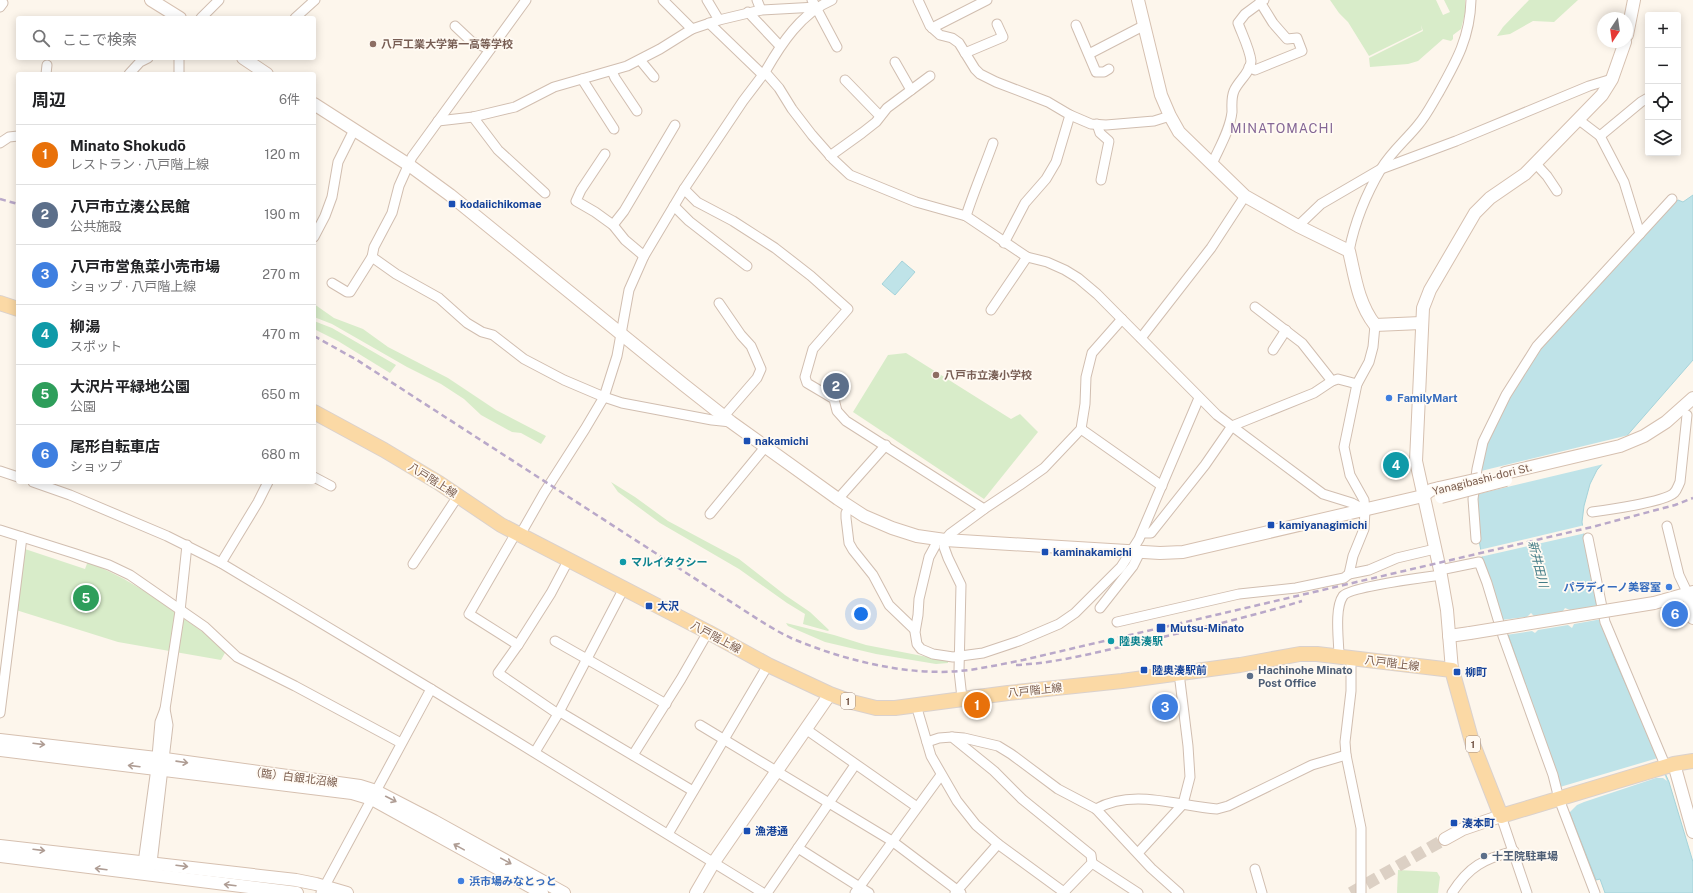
<!DOCTYPE html>
<html lang="ja">
<meta charset="utf-8">
<style>
:root{--surface:#fff;--page:#f6f6f6;--text:#202124;--muted:#757577;--line:#e0e0e0;--accent:#e76f51}
body{margin:0;font-family:"Public Sans","Noto Sans JP",sans-serif;background:var(--page);color:var(--text)}
.controls{position:absolute;right:12px;top:12px;display:grid;overflow:hidden;border-radius:4px;box-shadow:0 2px 10px #0003}
.controls button{width:36px;height:36px;display:grid;place-items:center;padding:0;border:0;border-bottom:1px solid var(--line);background:var(--surface);color:var(--text);font:20px sans-serif}
.compass{position:absolute;left:1597px;top:12px;width:36px;height:36px;border-radius:50%;background:var(--surface);box-shadow:0 2px 10px #0003;rotate:193deg}
.you{position:absolute;left:861px;top:614px;width:14px;height:14px;margin:-10px;border:3px solid #fff;border-radius:50%;background:#1a73e8;box-shadow:0 0 0 6px #1a73e833}
.badge{display:grid;place-items:center;width:26px;height:26px;border-radius:50%;background:var(--accent);color:#fff;font-size:13px;font-weight:700}
.pin{position:absolute;translate:-50% -50%;border:2px solid #fff;box-shadow:0 1px 4px #0006}
.list{margin:0;padding:0;list-style:none}
h2{display:flex;justify-content:space-between;align-items:center;height:52px;margin:0;padding:0 16px;font-size:17px}
h2 small{font-size:13px;font-weight:400;color:var(--muted)}
.list li{display:grid;grid-template-columns:26px 1fr auto;gap:12px;align-items:center;box-sizing:border-box;height:60px;padding:0 16px;border-top:1px solid var(--line)}
.list b{display:block;font-size:15px;white-space:nowrap}
.list p{margin:0;font-size:13px;white-space:nowrap;color:var(--muted)}
.list em{font-size:13px;font-style:normal;color:var(--muted)}
.icon{flex:none;width:22px;height:22px;fill:none;stroke:currentColor;stroke-width:2;stroke-linecap:round;stroke-linejoin:round}
.map{position:relative;flex:none;width:1693px;height:893px;overflow:hidden}
.search{position:absolute;background:var(--surface);box-shadow:0 2px 10px #0003;left:16px;top:16px;width:300px;height:44px;display:flex;align-items:center;gap:10px;box-sizing:border-box;padding:0 14px;border-radius:4px;color:var(--muted);font-size:15px}
.panel{position:absolute;background:var(--surface);box-shadow:0 2px 10px #0003;left:16px;top:72px;width:300px;height:412px;border-radius:4px}
.map>svg:first-child{display:block}
.green{fill:#d8ecc9}
.water{fill:#bfe3e8;stroke:#a5d3da}
.pier{fill:#fdf6ec}
.lines{fill:none;stroke-linecap:round;stroke-linejoin:round}
.secondary-tunnel{stroke:#dcd0c4;stroke-width:12;stroke-dasharray:12 6;stroke-linecap:butt}
.street-casing{stroke:#d1beb0;stroke-width:11}
.secondary-casing{stroke:#d6c0b0;stroke-width:14}
.primary-casing{stroke:#dad1cd;stroke-width:16}
.street{stroke:#fff;stroke-width:9}
.secondary{stroke:#fff;stroke-width:12}
.primary{stroke:#fbd9a5;stroke-width:14}
.rail{stroke:#b9a8c9;stroke-width:2.5;stroke-dasharray:6 4;stroke-linecap:butt}
.secondary-bridge-casing{stroke:#d6c0b0;stroke-width:14;stroke-linecap:butt}
.secondary-bridge{stroke:#fff;stroke-width:12}
.oneway{stroke:#af9d94}
.education-dot{fill:#8d6e63;stroke:#fffaf3;stroke-width:1.5}
.transit-dot{fill:#1a4fb4;stroke:#fffaf3;stroke-width:1.5}
.shop-dot{fill:#3f7fe0;stroke:#fffaf3;stroke-width:1.5}
.culture-dot{fill:#0f9aa8;stroke:#fffaf3;stroke-width:1.5}
.service-dot{fill:#5c6f8a;stroke:#fffaf3;stroke-width:1.5}
.labels{text-anchor:middle;stroke-width:3.5;stroke-linejoin:round;paint-order:stroke}
.shield{fill:#fffaf3;stroke:#a28b7f;stroke-width:1}
.shield-label{font-size:10px;font-weight:bold;fill:#7a5c4d}
.education-label{font-size:11px;font-weight:bold;fill:#785e54;stroke:#fffaf3;text-anchor:start}
.transit-label{font-size:11px;font-weight:bold;fill:#164399;stroke:#fffaf3;text-anchor:start}
.shop-label{font-size:11px;font-weight:bold;fill:#366cbe;stroke:#fffaf3;text-anchor:start}
.street-label{font-size:11px;fill:#7a5c4d;stroke:#fffaf3}
.culture-label{font-size:11px;font-weight:bold;fill:#0d838f;stroke:#fffaf3;text-anchor:start}
.service-label{font-size:11px;font-weight:bold;fill:#4e5e75;stroke:#fffaf3;text-anchor:start}
.water-label{font-size:12px;font-style:italic;fill:#437c86;stroke:#fffaf3}
.quarter-label{font-size:13px;letter-spacing:1px;fill:#846695;stroke:#fffaf3}
</style>
<div class="map">
<svg width="1693" height="893" viewBox="0 0 1693 893">
<rect width="100%" height="100%" fill="#fdf6ec"/>
<g class="green">
<polygon points="1330,0 1436,0 1443,15 1450,12 1444,0 1465,0 1465,13 1461,29 1453,35 1453,39 1451,41 1443,39 1418,61 1408,64 1370,67 1369,58 1423,31 1421,25 1422,30 1369,56 1348,22 1339,13"/>
<polygon points="1529,0 1578,0 1554,22 1533,21 1510,34 1497,36 1503,27"/>
<polygon points="314,304 334,318 363,329 388,347 448,378 496,410 546,436 541,444 521,433 512,432 481,415 464,399 441,384 407,367 332,324 314,317"/>
<polygon points="314,321 332,328 396,365 390,373 338,341 314,329"/>
<polygon points="906,353 1011,419 1020,414 1038,432 984,499 853,412 888,355"/>
<polygon points="611,482 635,497 668,521 739,559 785,595 810,612 829,630 828,631 803,624 805,614 787,603 739,569 660,523 618,492"/>
<polygon points="25,549 85,569 88,561 124,579 146,592 217,642 226,651 221,660 118,642 16,610"/>
<polygon points="786,623 834,635 866,645 948,661 948,663 936,664 876,654 825,642 788,626"/>
<polygon points="1398,870 1437,872 1440,877 1438,893 1397,893"/>
</g>
<g class="water">
<polygon points="1693,195 1693,360 1597,470 1590,484 1584,506 1582,522 1585,542 1596,602 1601,623 1614,658 1669,782 1693,862 1693,893 1605,893 1600,879 1596,880 1571,816 1483,562 1479,540 1476,500 1485,443 1532,357 1675,202 1678,200 1683,202"/>
<polygon points="902,261 915,272 895,295 882,284"/>
</g>
<g class="pier">
<polygon points="1629,435 1604,464 1474,495 1477,472"/>
<polygon points="1585,525 1586,533 1480,557 1479,550"/>
<polygon points="1599,606 1602,619 1574,624 1572,628 1568,625 1538,630 1535,633 1532,631 1506,635 1501,620 1527,617 1531,613 1534,616 1563,611 1565,608 1570,610"/>
<polygon points="1658,758 1667,781 1663,778 1656,778 1584,802 1577,805 1569,813 1560,787"/>
</g>
<g class="lines">
<polyline class="secondary-tunnel" points="1351,893 1445,839"/>
<g class="street-casing">
<g id="street">
<polyline points="526,0 412,157 399,186 392,213 374,247 372,257 396,274 439,298 467,323 482,332 493,335 524,359 564,380 604,397 622,403 712,420 731,422"/>
<polyline points="663,0 692,29"/>
<polyline points="707,0 719,20"/>
<polyline points="757,0 761,10"/>
<polyline points="812,0 837,47"/>
<path d="M832 0C801 13 781 44 765 72L779 88 792 109 812 135 834 160 850 175 916 202 966 216 1027 257 1047 262 1065 270 1078 278 1097 294 1217 415 1323 494 1352 503 1365 510"/>
<polyline points="918,0 930,26 940,35 952,38 959,43 975,69 980,74 996,82 1048,102 1070,115 1056,162 1046,179 1025,203 1004,243"/>
<polyline points="0,7 3,3"/>
<polyline points="748,12 780,46"/>
<polyline points="201,18 219,0"/>
<polyline points="295,18 315,0"/>
<polyline points="709,23 763,75"/>
<polyline points="1076,25 1096,72 1104,72 1109,69"/>
<polyline points="455,26 472,42 490,49"/>
<polyline points="932,28 987,0"/>
<polyline points="965,53 1003,37 997,24"/>
<polyline points="1089,54 1143,26"/>
<polyline points="640,60 654,77"/>
<polyline points="895,62 911,90"/>
<polyline points="1249,67 1255,70 1302,51 1297,38 1287,39 1273,23 1260,2"/>
<polyline points="612,71 615,78 637,111"/>
<polyline points="46,74 47,65"/>
<polyline points="129,74 140,62 148,58"/>
<polyline points="179,74 179,58"/>
<polyline points="582,79 614,129"/>
<polyline points="845,80 880,116"/>
<polyline points="1070,115 1091,124 1106,125 1154,121 1170,116"/>
<polyline points="473,117 498,150 545,193"/>
<polyline points="1579,120 1600,136 1624,182 1640,234"/>
<polyline points="438,121 473,117 515,107 554,87 627,66 660,49 692,29 719,20 761,10 817,7"/>
<polyline points="1097,124 1100,133 1109,141 1101,180"/>
<polyline points="1600,136 1641,102 1648,98"/>
<polyline points="0,143 9,137 18,136"/>
<polyline points="605,154 581,190 576,201 595,212 613,225 625,240 644,256"/>
<polyline points="830,156 862,133 876,122 887,108 930,76"/>
<path d="M1212 164C1219 148 1230 130 1232 112 1232 105 1231 98 1234 91 1238 81 1251 72 1251 61 1250 50 1242 34 1238 23L1245 14 1264 0"/>
<polyline points="1536,164 1547,176 1557,191"/>
<polyline points="684,189 697,202 733,221 775,248 811,276 848,309 813,349 805,377 807,383 834,399 837,411 846,421 984,509"/>
<polyline points="674,206 689,221 747,266"/>
<path d="M966 216C974 191 984 168 993 143"/>
<polyline points="613,225 624,211 675,125"/>
<polyline points="1298,226 1321,204 1381,169 1456,141 1589,86 1612,79"/>
<polyline points="314,237 325,216 332,197 338,162 354,130"/>
<path d="M1349 251C1355 221 1365 196 1381 169 1391 152 1406 140 1418 125 1426 116 1432 104 1438 94 1456 62 1470 38 1471 0"/>
<polyline points="332,283 347,292 350,292 372,257"/>
<polyline points="719,303 741,335 751,346 761,369 757,378 724,416"/>
<polyline points="1255,307 1302,343 1332,381"/>
<polyline points="991,310 1027,257"/>
<polyline points="1141,338 1211,248 1245,196"/>
<polyline points="1273,350 1286,330"/>
<polyline points="1081,429 1162,486"/>
<polyline points="0,471 18,477"/>
<polyline points="314,477 331,486"/>
<polyline points="33,482 70,495 167,536 221,563 431,689 763,893"/>
<polyline points="838,499 886,445"/>
<polyline points="850,507 846,513 846,518 849,543 853,550 873,575 889,605 915,630"/>
<path d="M1592 512C1607 510 1664 502 1674 493 1677 490 1678 486 1680 482L1687 415"/>
<polyline points="710,514 766,446"/>
<polyline points="1667,526 1679,575 1688,594"/>
<polyline points="0,530 76,554 109,565 130,575 205,627 237,657 295,686 401,743"/>
<polyline points="516,533 469,614 518,645"/>
<polyline points="1142,533 1151,533 1205,465 1232,426 1314,393 1332,381 1338,379 1357,384"/>
<polyline points="520,535 544,493 585,429 604,397 617,356 629,290 644,256 684,189 743,101 765,72"/>
<polyline points="1588,538 1605,622 1663,760"/>
<polyline points="1476,539 1473,499 1477,469 1483,442 1506,395 1537,346 1672,199"/>
<polyline points="935,546 929,557 919,599 918,615 915,632 917,644 921,649 933,654 953,657 983,653 1019,641 1059,624 1075,613 1121,567 1139,539 1199,398"/>
<polyline points="221,563 258,502 268,482"/>
<polyline points="413,564 458,496"/>
<polyline points="1440,570 1479,562 1487,583 1503,636 1553,775 1559,799 1595,893"/>
<polyline points="1349,574 1369,570 1397,558 1435,549"/>
<polyline points="1100,608 1133,566 1140,552"/>
<polyline points="1117,622 1239,594 1296,588 1344,578 1349,574 1353,556 1364,529 1365,510 1364,500 1350,475 1344,447 1357,384 1369,362 1373,347 1375,325"/>
<polyline points="555,641 666,704"/>
<path d="M1339 657C1339 641 1334 609 1343 596 1349 587 1426 577 1441 575"/>
<polyline points="1351,658 1351,691 1345,742 1346,755 1361,828 1361,893"/>
<polyline points="962,698 959,671 961,585 948,558 944,547 945,540 950,534 984,509 1020,485 1044,468 1081,429 1085,404 1086,377 1092,353 1122,319"/>
<polyline points="916,705 931,756 957,801 976,825 998,844 1065,893"/>
<polygon points="165,709 168,725 152,863 147,875 143,863 156,768 160,722"/>
<polyline points="165,709 180,611 187,545"/>
<polyline points="560,712 693,791"/>
<polyline points="0,713 22,537"/>
<polyline points="558,714 498,673 518,645 551,593 569,559"/>
<polyline points="700,725 892,841 961,893"/>
<polyline points="807,730 917,807"/>
<polyline points="952,737 964,738 998,746 1011,754 1058,789 1096,809 1151,868 1179,893"/>
<polyline points="927,742 939,738 952,737 994,771 1022,799 1091,855 1092,863 1063,893"/>
<polyline points="535,752 558,714 624,588"/>
<polyline points="633,755 681,679 708,632"/>
<path d="M1096 809C1133 788 1177 806 1217 809L1228 806 1312 765 1346 755"/>
<polyline points="1501,816 1527,893"/>
<polyline points="668,834 768,665"/>
<polyline points="798,848 869,893"/>
<polyline points="1138,853 1183,804 1190,777 1188,746 1179,673"/>
<polyline points="1092,863 1138,893"/>
<polyline points="1255,869 1262,893"/>
<polyline points="321,893 431,689"/>
<polyline points="767,893 855,765"/>
<polyline points="855,893 941,775"/>
<polyline points="955,893 998,844"/>
<path d="M1452 893C1469 866 1484 859 1514 851"/>
</g>
</g>
<g class="secondary-casing">
<g id="secondary">
<polyline points="151,0 180,18"/>
<path d="M1138 0 1161 95 1170 116 1179 132 1245 196 1298 226 1349 251C1355 277 1358 303 1375 325L1421 323"/>
<polyline points="1627,35 1634,0"/>
<polyline points="243,58 267,74"/>
<polyline points="314,104 409,165 450,195 684,385 731,422 838,499 864,516 892,528 917,536 945,540 1160,553 1183,552 1423,496 1431,490 1439,488"/>
<polyline points="1505,473 1620,446 1644,436 1666,422 1693,398"/>
<polyline points="1688,594 1693,618"/>
<polyline points="1654,603 1693,592"/>
<polyline points="1449,636 1470,633"/>
<polyline points="1452,670 1447,610 1440,570 1416,461 1423,308 1430,290 1475,213 1490,198 1525,174 1602,95 1612,79 1625,42"/>
<polyline points="0,740 165,759 360,786 376,791 434,821 564,893"/>
<polyline points="0,750 352,793 372,799 542,893"/>
<polyline points="1674,764 1693,832"/>
<polyline points="1445,839 1463,829 1501,816"/>
<polyline points="0,846 296,880 316,884 347,893"/>
<polyline points="0,856 297,893"/>
<polyline points="696,893 714,862 830,694"/>
</g>
</g>
<g class="primary-casing">
<g id="primary">
<polyline points="0,303 18,309"/>
<polyline points="314,412 384,450 439,483 501,525 708,632 768,665 830,694 852,702 876,708 895,708 1008,693 1122,681 1240,665 1300,654 1317,654 1452,670 1472,742 1501,816 1674,764 1693,761"/>
</g>
</g>
<use href="#street" class="street"/>
<use href="#secondary" class="secondary"/>
<use href="#primary" class="primary"/>
<g class="rail">
<polyline points="0,199 18,204"/>
<path d="M314 336 357 360 759 620C769 626 780 633 791 638 840 659 905 676 960 671 981 669 1002 664 1023 660L1592 527 1675 505 1693 498"/>
<path d="M1016 665C1059 663 1101 651 1142 642 1196 629 1250 617 1302 601"/>
</g>
<g class="secondary-bridge-casing">
<g id="secondary-bridge">
<polyline points="1439,488 1479,479"/>
<polyline points="1441,497 1506,480"/>
<polyline points="1470,633 1654,603"/>
</g>
</g>
<use href="#secondary-bridge" class="secondary-bridge"/>
</g>
<defs><path id="oneway-shaft" d="M-6 0H5M1.5-3L5.5 0L1.5 3" fill="none" stroke-width="1.6" stroke-linecap="round" stroke-linejoin="round"/></defs>
<g class="oneway">
<use href="#oneway-shaft" transform="translate(39 744) rotate(7)"/>
<use href="#oneway-shaft" transform="translate(182 762) rotate(8)"/>
<use href="#oneway-shaft" transform="translate(134 766) rotate(-173)"/>
<use href="#oneway-shaft" transform="translate(391 799) rotate(27)"/>
<use href="#oneway-shaft" transform="translate(459 847) rotate(-151)"/>
<use href="#oneway-shaft" transform="translate(39 850) rotate(7)"/>
<use href="#oneway-shaft" transform="translate(506 861) rotate(29)"/>
<use href="#oneway-shaft" transform="translate(182 866) rotate(7)"/>
<use href="#oneway-shaft" transform="translate(101 869) rotate(-173)"/>
<use href="#oneway-shaft" transform="translate(230 885) rotate(-173)"/>
</g>
<g class="education-dot">
<circle cx="373" cy="44" r="4"/>
<circle cx="936" cy="375" r="4"/>
</g>
<g class="transit-dot">
<rect x="448" y="200" width="8" height="8" rx="2"/>
<rect x="743" y="437" width="8" height="8" rx="2"/>
<rect x="1267" y="521" width="8" height="8" rx="2"/>
<rect x="1041" y="548" width="8" height="8" rx="2"/>
<rect x="645" y="602" width="8" height="8" rx="2"/>
<rect x="1156" y="623" width="10" height="10" rx="2"/>
<rect x="1140" y="666" width="8" height="8" rx="2"/>
<rect x="1453" y="668" width="8" height="8" rx="2"/>
<rect x="1450" y="819" width="8" height="8" rx="2"/>
<rect x="743" y="827" width="8" height="8" rx="2"/>
</g>
<g class="shop-dot">
<circle cx="1389" cy="398" r="4"/>
<circle cx="1669" cy="587" r="4"/>
<circle cx="461" cy="881" r="4"/>
</g>
<g class="culture-dot">
<circle cx="623" cy="562" r="4"/>
<circle cx="1111" cy="641" r="4"/>
</g>
<g class="service-dot">
<circle cx="1250" cy="676" r="4"/>
<circle cx="1484" cy="856" r="4"/>
</g>
<g class="labels">
<g class="shield">
<rect x="841" y="693" width="14" height="16" rx="3"/>
<rect x="1466" y="736" width="14" height="16" rx="3"/>
</g>
<g class="shield-label">
<text x="848" y="705">1</text>
<text x="1473" y="748">1</text>
</g>
<g class="education-label">
<text x="381" y="48">八戸工業大学第一高等学校</text>
<text x="944" y="379">八戸市立湊小学校</text>
</g>
<g class="transit-label">
<text x="460" y="208">kodaiichikomae</text>
<text x="755" y="445">nakamichi</text>
<text x="1279" y="529">kamiyanagimichi</text>
<text x="1053" y="556">kaminakamichi</text>
<text x="657" y="610">大沢</text>
<text x="1170" y="632">Mutsu-Minato</text>
<text x="1152" y="674">陸奥湊駅前</text>
<text x="1465" y="676">柳町</text>
<text x="1462" y="827">湊本町</text>
<text x="755" y="835">漁港通</text>
</g>
<g class="shop-label">
<text x="1397" y="402">FamilyMart</text>
<text x="1661" y="591" text-anchor="end">パラディーノ美容室</text>
<text x="469" y="885">浜市場みなとっと</text>
</g>
<g class="street-label">
<text transform="translate(1482 479) rotate(-14)" y="4">Yanagibashi-dori St.</text>
<text transform="translate(433 480) rotate(32)" y="4">八戸階上線</text>
<text transform="translate(716 637) rotate(28)" y="4">八戸階上線</text>
<text transform="translate(1392 663) rotate(7)" y="4">八戸階上線</text>
<text transform="translate(1035 690) rotate(-6)" y="4">八戸階上線</text>
<text transform="translate(294 777) rotate(7)" y="4">（臨）白銀北沼線</text>
</g>
<g class="culture-label">
<text x="631" y="566">マルイタクシー</text>
<text x="1119" y="645">陸奥湊駅</text>
</g>
<g class="service-label">
<text x="1258" y="674">Hachinohe Minato<tspan x="1258" dy="13">Post Office</tspan></text>
<text x="1492" y="860">十王院駐車場</text>
</g>
<g class="water-label">
<text transform="translate(1538 564) rotate(76)" y="4">新井田川</text>
</g>
<g class="quarter-label">
<text x="1282" y="133">MINATOMACHI</text>
</g>
</g>
</svg>
<div class="controls">
<button>+</button>
<button>−</button>
<button><svg class="icon" aria-label="locate" viewBox="0 0 24 24"><circle cx="12" cy="12" r="6"/><path d="M12 2v4M12 18v4M2 12h4M18 12h4"/></svg></button>
<button><svg class="icon" aria-label="layers" viewBox="0 0 24 24"><path d="M12 4l9 5-9 5-9-5zM3 14l9 5 9-5"/></svg></button>
</div>
<svg class="compass" viewBox="-18 -18 36 36"><path d="M0-13l5 13h-10z" fill="#e53935"/><path d="M0 13l5-13h-10z" fill="#757577"/></svg>
<div class="you"></div>
<div class="pin badge" style="left:977px;top:705px;background:#e8710a">1</div>
<div class="pin badge" style="left:836px;top:386px;background:#5c6f8a">2</div>
<div class="pin badge" style="left:1165px;top:707px;background:#3f7fe0">3</div>
<div class="pin badge" style="left:1396px;top:465px;background:#0f9aa8">4</div>
<div class="pin badge" style="left:86px;top:598px;background:#2e9e5b">5</div>
<div class="pin badge" style="left:1675px;top:614px;background:#3f7fe0">6</div>
<div class="search"><svg class="icon" aria-label="search" viewBox="0 0 24 24"><circle cx="10" cy="10" r="6"/><path d="M15 15l6 6"/></svg>ここで検索</div>
<section class="panel">
<h2>周辺<small>6件</small></h2>
<ul class="list">
<li><span class="badge" style="background:#e8710a">1</span><div><b>Minato Shokudō</b><p>レストラン · 八戸階上線</p></div><em>120 m</em></li>
<li><span class="badge" style="background:#5c6f8a">2</span><div><b>八戸市立湊公民館</b><p>公共施設</p></div><em>190 m</em></li>
<li><span class="badge" style="background:#3f7fe0">3</span><div><b>八戸市営魚菜小売市場</b><p>ショップ · 八戸階上線</p></div><em>270 m</em></li>
<li><span class="badge" style="background:#0f9aa8">4</span><div><b>柳湯</b><p>スポット</p></div><em>470 m</em></li>
<li><span class="badge" style="background:#2e9e5b">5</span><div><b>大沢片平緑地公園</b><p>公園</p></div><em>650 m</em></li>
<li><span class="badge" style="background:#3f7fe0">6</span><div><b>尾形自転車店</b><p>ショップ</p></div><em>680 m</em></li>
</ul>
</section>
</div>
